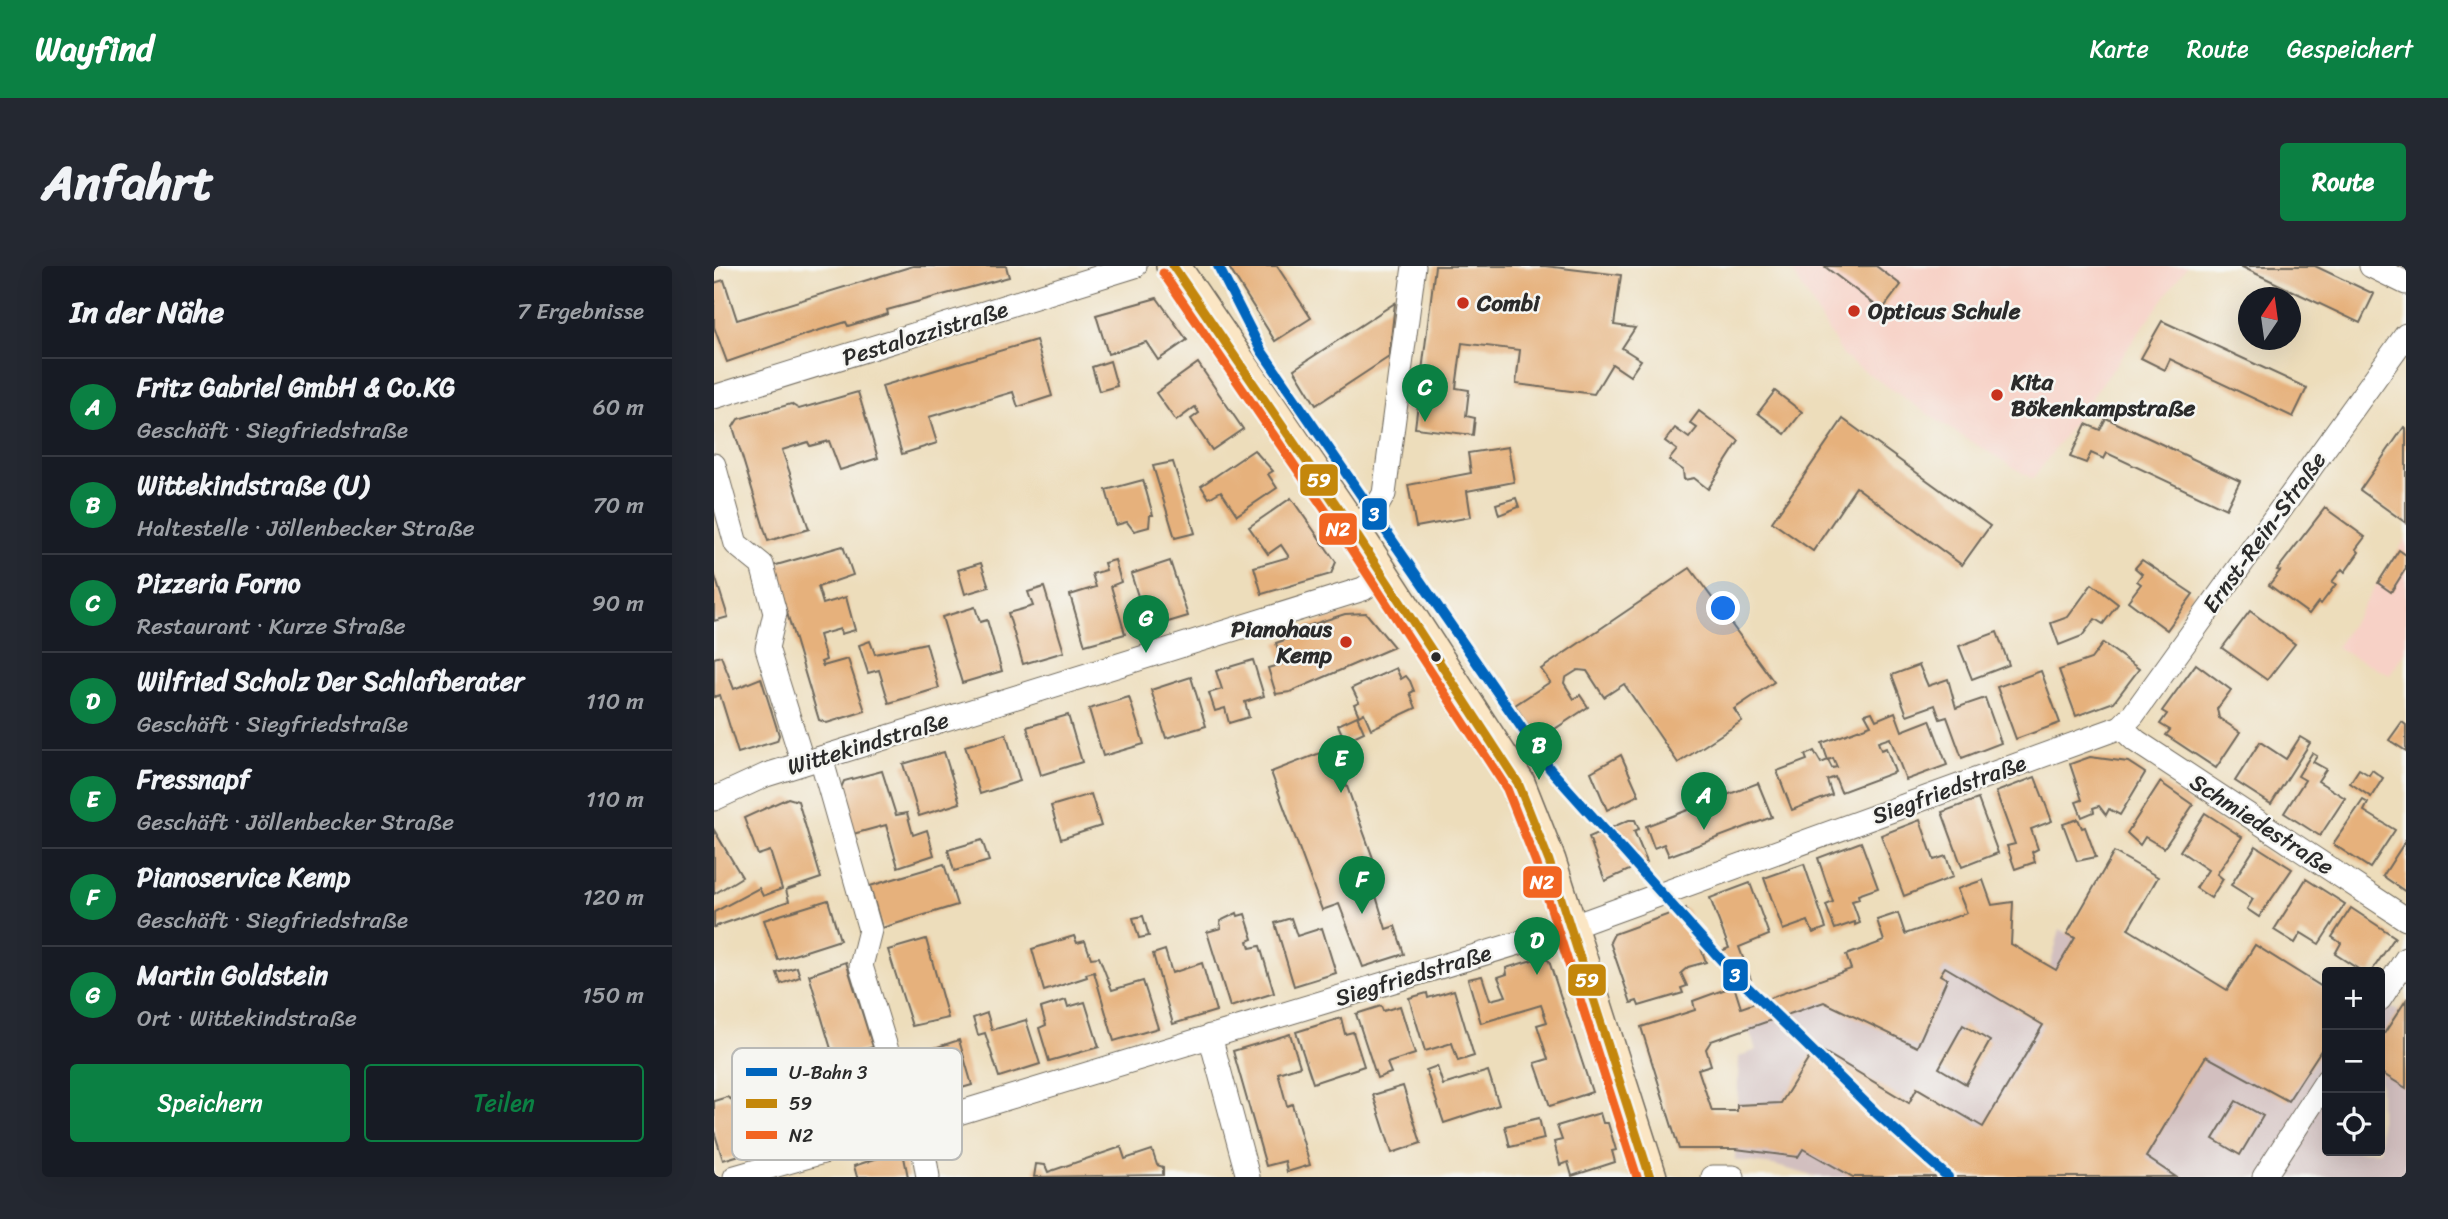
<!DOCTYPE html>
<html lang="de">
<meta charset="utf-8">
<style>
:root{--surface:#171b24;--page:#242831;--text:#f1f3f6;--muted:#9ea1a6;--line:#363941;--accent:#0b8043}
body{margin:0;font-family:Sriracha,sans-serif;background:var(--page);color:var(--text)}
.controls{position:absolute;right:21px;bottom:21px;display:grid;overflow:hidden;border-radius:7px;box-shadow:0 7px 28px #0002}
.controls button{width:63px;height:63px;display:grid;place-items:center;padding:0;border:0;border-bottom:2px solid var(--line);background:var(--surface);color:var(--text);font:35px sans-serif}
.compass{position:absolute;left:1524px;top:21px;width:63px;height:63px;border-radius:50%;background:var(--surface);box-shadow:0 7px 28px #0002;rotate:13deg}
.you{position:absolute;left:1010px;top:343px;width:24px;height:24px;margin:-18px;border:5px solid #fff;border-radius:50%;background:#1a73e8;box-shadow:0 0 0 10px #1a73e833}
.badge{display:grid;place-items:center;width:46px;height:46px;border-radius:50%;background:var(--accent);color:#fff;font-size:23px;font-weight:700}
.pin{position:absolute;translate:-50% -58px;filter:drop-shadow(0 2px 4px #0008)}
.pin::after{content:'';position:absolute;top:37px;width:24px;height:21px;background:inherit;clip-path:polygon(0 0,100% 0,50% 100%)}
.list{margin:0;padding:0;list-style:none}
h2{display:flex;justify-content:space-between;align-items:center;height:91px;margin:0;padding:0 28px;font-size:30px}
h2 small{font-size:23px;font-weight:400;color:var(--muted)}
.list li{display:grid;grid-template-columns:46px 1fr auto;gap:21px;align-items:center;box-sizing:border-box;height:98px;padding:0 28px;border-top:2px solid var(--line)}
.list b{display:block;font-size:26px;white-space:nowrap}
.list p{margin:0;font-size:23px;white-space:nowrap;color:var(--muted)}
.list em{font-size:23px;font-style:normal;color:var(--muted)}
.actions{display:flex;gap:14px;padding:21px 28px}
.actions a{flex:1;padding:16px 0;border:2px solid var(--accent);border-radius:7px;text-align:center;font-size:24px;color:var(--accent)}
.actions .main{background:var(--accent);color:#fff}
.icon{flex:none;width:38px;height:38px;fill:none;stroke:currentColor;stroke-width:2;stroke-linecap:round;stroke-linejoin:round}
.map{position:relative;flex:none;width:1692px;height:911px;overflow:hidden;border-radius:7px}
header{display:flex;align-items:center;gap:42px;box-sizing:border-box;height:98px;padding:0 35px;background:var(--accent);color:#fff}
header strong{font-size:33px}
nav{display:flex;gap:38px;margin-inline-start:auto;font-size:24px}
.intro{display:flex;align-items:center;justify-content:space-between;box-sizing:border-box;height:168px;padding:0 42px}
h1{margin:0;font-size:49px}
.button{padding:18px 32px;border-radius:7px;background:var(--accent);color:#fff;font-size:24px;font-weight:700}
main{display:flex;gap:42px;padding:0 42px}
aside{flex:1;background:var(--surface);border-radius:7px;box-shadow:0 7px 28px #0002}
.map>svg:first-child{display:block}
.built{fill:#f7d1c6}
.industrial{fill:#d2bfbf}
.building{fill:#e6b17c;fill-rule:evenodd}
.lines{fill:none;stroke-linecap:round;stroke-linejoin:round}
.minor-casing{stroke:#6f695d;stroke-width:25}
.secondary-casing{stroke:#6f695d;stroke-width:36}
.minor{stroke:#fff;stroke-width:23}
.secondary{stroke:#fbe6c4;stroke-width:33}
.bus-1-casing{stroke:#f6f6f2;stroke-width:14}
.bus-2-casing{stroke:#f6f6f2;stroke-width:14}
.bus-1{stroke:#c4870b;stroke-width:9}
.bus-2{stroke:#f26522;stroke-width:9}
.metro-1-casing{stroke:#f6f6f2;stroke-width:16}
.metro-1{stroke:#0065bd;stroke-width:10}
.poi-dot{fill:#c8321e;stroke:#f6f6f2;stroke-width:2.5}
.bus-dot{fill:#2b2b2b;stroke:#f6f6f2;stroke-width:2.5}
.labels{text-anchor:middle;stroke-width:5;stroke-linejoin:round;paint-order:stroke}
.poi-label{font-size:23px;font-weight:bold;fill:#2b2b2b;stroke:#f6f6f2;text-anchor:start}
.street-label{font-size:23px;fill:#2b2b2b;stroke:#f6f6f2}
.key{fill:#f6f6f2;stroke:#b9b9b6;stroke-width:2}
.key-label{font-size:19px;fill:#2b2b2b}
.line-badge{stroke:#f6f6f2;stroke-width:2.5}
.badge-label{font-size:19px;text-anchor:middle;font-weight:bold;fill:#fff}
</style>
<header>
<strong>Wayfind</strong>
<nav><a>Karte</a><a>Route</a><a>Gespeichert</a></nav>
</header>
<div class="intro"><h1>Anfahrt</h1><a class="button">Route</a></div>
<main>
<aside>
<h2>In der Nähe<small>7 Ergebnisse</small></h2>
<ul class="list">
<li><span class="badge">A</span><div><b>Fritz Gabriel GmbH &amp; Co.KG</b><p>Geschäft · Siegfriedstraße</p></div><em>60 m</em></li>
<li><span class="badge">B</span><div><b>Wittekindstraße (U)</b><p>Haltestelle · Jöllenbecker Straße</p></div><em>70 m</em></li>
<li><span class="badge">C</span><div><b>Pizzeria Forno</b><p>Restaurant · Kurze Straße</p></div><em>90 m</em></li>
<li><span class="badge">D</span><div><b>Wilfried Scholz Der Schlafberater</b><p>Geschäft · Siegfriedstraße</p></div><em>110 m</em></li>
<li><span class="badge">E</span><div><b>Fressnapf</b><p>Geschäft · Jöllenbecker Straße</p></div><em>110 m</em></li>
<li><span class="badge">F</span><div><b>Pianoservice Kemp</b><p>Geschäft · Siegfriedstraße</p></div><em>120 m</em></li>
<li><span class="badge">G</span><div><b>Martin Goldstein</b><p>Ort · Wittekindstraße</p></div><em>150 m</em></li>
</ul>
<div class="actions"><a class="main">Speichern</a><a>Teilen</a></div>
</aside>
<div class="map">
<svg width="1692" height="911" viewBox="0 0 1692 911">
<rect width="100%" height="100%" fill="#f6f6f2"/>
<filter id="ink" filterUnits="userSpaceOnUse"><feTurbulence type="fractalNoise" baseFrequency=".0143" numOctaves="2"/><feDisplacementMap in="SourceGraphic" scale="14" xChannelSelector="R" yChannelSelector="G"/><feConvolveMatrix kernelMatrix="1 2 1 2 8 2 1 2 1" color-interpolation-filters="sRGB"/></filter>
<filter id="wash" filterUnits="userSpaceOnUse"><feTurbulence type="fractalNoise" baseFrequency=".00686" numOctaves="4" result="noise"/><feDisplacementMap in="SourceGraphic" scale="28" xChannelSelector="R" yChannelSelector="G"/><feGaussianBlur stdDeviation="1.57" result="paint"/><feColorMatrix in="noise" values="0 0 0 0 0 0 0 0 0 0 0 0 0 0 0 0 0 1.4 0 .05"/><feComposite in="paint" operator="in"/></filter>
<g filter="url(#wash)">
<rect width="100%" height="100%" fill="#edddbb"/>
<g class="built">
<polygon points="1075,0 1473,0 1319,213 1230,159 1130,91"/>
<polygon points="1692,272 1692,384 1676,409 1622,382"/>
</g>
<polygon class="industrial" points="1253,647 1259,657 1336,701 1346,663 1397,693 1414,663 1513,724 1541,679 1613,724 1613,885 1666,885 1666,738 1685,745 1692,750 1692,911 1103,911 1059,899 1021,894 1025,791 1042,784 1027,742 1136,703 1132,689"/>
<g id="blocks">
<g class="building">
<polygon points="199,0 292,0 295,11 173,44 174,48 134,60 132,56 93,68 13,96 0,61 0,17 10,14 23,54"/>
<polygon points="514,0 563,0 597,52 561,75"/>
<polygon points="721,0 831,0 907,9 900,59 921,62 908,82 927,94 916,110 898,98 880,128 802,118 806,84 748,77 742,122 755,124 752,150 761,152 759,169 701,162"/>
<polygon points="1110,0 1162,0 1187,19 1168,44"/>
<polygon points="1526,0 1601,0 1660,28 1646,57"/>
<polygon points="443,32 473,74 444,94 432,76 394,88 382,49"/>
<polygon points="681,37 675,91 602,139 580,103"/>
<polygon points="1448,55 1593,122 1579,151 1456,93 1451,104 1427,92"/>
<polygon points="322,74 338,130 304,141 299,126 215,151 223,177 188,188 168,120"/>
<polygon points="396,95 403,120 385,125 378,101"/>
<polygon points="484,97 529,163 498,184 477,153 485,147 481,141 462,155 442,127"/>
<polygon points="1061,125 1088,146 1071,168 1044,147"/>
<polygon points="144,126 164,192 126,204 115,175 96,180 94,176 68,184 95,263 54,275 19,161 24,153 77,138 85,143"/>
<polygon points="985,145 1025,175 994,223 980,212 970,214 969,204 955,194 963,184 951,175 961,162 975,172 983,162 976,157"/>
<polygon points="1392,152 1526,215 1512,243 1393,187 1390,193 1377,187 1372,197 1356,191 1372,158 1386,164"/>
<polygon points="1129,153 1276,260 1248,299 1142,221 1099,285 1058,256"/>
<polygon points="1690,161 1692,162 1692,257 1646,224"/>
<polygon points="794,181 800,216 753,225 757,251 702,261 694,219 757,207 754,187"/>
<polygon points="540,184 559,205 554,208 563,222 523,249 507,225 495,232 487,220"/>
<polygon points="459,196 481,267 461,272 439,200"/>
<polygon points="429,214 439,249 436,249 435,261 420,265 413,256 402,259 392,224"/>
<polygon points="577,232 622,296 617,308 548,328 540,301 575,291 567,279 554,288 535,261"/>
<polygon points="802,232 805,241 785,249 782,238"/>
<polygon points="1611,242 1651,271 1642,283 1645,286 1631,306 1628,303 1618,316 1622,318 1607,338 1604,336 1595,348 1555,319 1566,305 1563,304"/>
<polygon points="129,280 139,309 104,321 109,338 132,331 141,364 127,368 126,363 105,369 112,394 107,396 109,400 134,393 151,445 113,457 105,454 59,300"/>
<polygon points="1685,284 1692,289 1692,302 1677,326 1664,317"/>
<polygon points="401,294 407,316 397,320 411,368 371,379 356,329 382,321 378,308 392,304 390,297"/>
<polygon points="1428,294 1479,328 1453,364 1414,335 1427,318 1423,315 1428,308 1421,302"/>
<polygon points="456,295 474,350 434,362 417,308"/>
<polygon points="267,297 275,321 251,328 244,304"/>
<polygon points="976,302 1060,416 1020,443 1028,455 964,497 910,418 890,431 873,405 864,404 851,412 850,417 860,433 866,429 874,441 824,474 801,439 836,416 827,403"/>
<polygon points="0,307 14,351 0,355"/>
<polygon points="1378,318 1404,338 1389,358 1381,353 1368,370 1345,379 1337,357 1354,351"/>
<polygon points="330,321 350,386 309,398 294,347 319,340 314,326"/>
<polygon points="261,341 266,356 273,354 288,405 248,417 228,351"/>
<polygon points="1536,345 1581,378 1553,414 1508,382"/>
<polygon points="652,347 680,381 576,426 562,428 554,402 568,398 562,377 588,368 587,362 631,348"/>
<polygon points="1283,366 1295,399 1258,413 1245,380"/>
<polygon points="156,375 161,388 212,377 225,422 175,437 165,404 154,407 145,379"/>
<polygon points="1389,377 1425,403 1400,436 1362,450 1345,404 1377,393"/>
<polygon points="7,390 20,423 47,412 65,469 63,475 24,487 6,429 0,431 0,392"/>
<polygon points="539,394 550,430 531,436 535,451 515,457 511,442 501,445 495,427 508,423 502,405"/>
<polygon points="1482,398 1517,424 1503,443 1505,452 1526,466 1502,502 1452,469 1456,464 1446,458 1453,448 1448,445"/>
<polygon points="1205,399 1214,420 1234,413 1242,442 1271,432 1287,477 1248,492 1233,451 1226,453 1221,439 1193,449 1178,409"/>
<polygon points="682,402 687,413 692,410 696,415 700,425 696,427 702,442 657,463 650,447 645,450 640,438 645,436 638,422"/>
<polygon points="1327,405 1346,457 1302,473 1283,421"/>
<polygon points="477,411 492,460 452,472 437,424"/>
<polygon points="415,431 430,478 389,490 375,443"/>
<polygon points="1158,446 1162,454 1181,446 1188,465 1216,454 1233,499 1192,514 1176,472 1164,476 1167,484 1172,482 1181,506 1127,526 1121,511 1113,514 1118,529 1078,544 1063,505 1093,494 1091,489 1100,485 1107,497 1114,494 1118,502 1123,501 1119,492 1114,494 1108,477 1157,459 1151,448"/>
<polygon points="354,449 368,496 327,509 313,461"/>
<polygon points="643,450 650,466 631,475 624,459"/>
<polygon points="1688,456 1692,459 1692,485 1675,474"/>
<polygon points="292,468 306,515 266,528 251,480"/>
<polygon points="1586,471 1596,477 1557,538 1521,515 1546,476 1572,493"/>
<polygon points="619,482 668,617 659,620 672,663 681,660 690,688 649,701 625,638 608,644 557,506"/>
<polygon points="230,486 246,537 205,550 189,498"/>
<polygon points="1598,487 1603,490 1599,496 1612,503 1604,515 1631,532 1606,570 1570,547 1591,514 1584,510"/>
<polygon points="907,489 925,529 893,544 877,506"/>
<polygon points="1376,491 1414,496 1431,507 1406,549 1395,543 1392,549 1385,540 1379,542 1380,546 1368,551 1362,536 1368,534 1356,498"/>
<polygon points="1645,503 1655,509 1658,504 1669,512 1657,531 1636,517"/>
<polygon points="168,505 182,549 193,547 199,569 213,564 220,589 184,601 172,559 139,568 126,524 130,515"/>
<polygon points="1321,511 1338,555 1317,563 1324,583 1318,586 1321,596 1301,603 1293,580 1301,578 1282,526"/>
<polygon points="1446,516 1479,539 1450,582 1431,571 1426,579 1413,567"/>
<polygon points="1044,517 1058,551 955,590 950,578 940,582 932,560"/>
<polygon points="377,528 387,560 347,573 337,540"/>
<polygon points="74,532 84,535 107,612 72,624 75,635 0,661 0,646 45,622 49,630 68,623 56,585 44,589 30,552"/>
<polygon points="1264,533 1284,587 1248,601 1228,546"/>
<polygon points="1649,534 1654,537 1650,545 1681,564 1656,602 1619,578"/>
<polygon points="1491,547 1528,571 1503,608 1509,613 1497,632 1482,622 1494,604 1466,585"/>
<polygon points="1364,553 1368,562 1371,561 1382,591 1363,595 1349,558"/>
<polygon points="915,554 921,554 925,563 920,565 933,596 891,615 875,571"/>
<polygon points="1206,554 1220,594 1232,590 1239,611 1190,630 1167,569"/>
<polygon points="0,564 28,611 0,628"/>
<polygon points="268,574 275,595 240,605 234,584"/>
<polygon points="1692,574 1692,626 1669,610"/>
<polygon points="1147,576 1164,622 1144,629 1145,633 1138,635 1146,657 1141,659 1141,656 1121,663 1112,639 1119,636 1104,592"/>
<polygon points="1542,580 1578,603 1545,651 1533,643 1539,633 1517,619"/>
<path d="M1400 586 1444 611 1414 663 1513 724 1541 679 1613 724V775L1574 835 1492 790 1432 891 1462 911H1139L1089 883 1084 891 1022 883H965L927 761 981 744 979 735 1020 720 1027 742 1137 703 1132 689 1170 675 1163 654 1184 647 1191 668 1253 647 1243 623 1269 614 1278 639 1299 636 1297 678 1342 704 1361 672 1353 668ZM1231 701 1329 759 1269 861 1203 822 1195 837 1102 781 1067 837 1023 839V845H998L984 803 997 799 992 783 997 775 1110 736 1203 781 1233 713 1226 709Z"/>
<polygon points="230,598 243,639 168,662 156,620"/>
<polygon points="1090,598 1112,662 1099,667 1094,655 1069,664 1050,612"/>
<polygon points="1592,613 1631,638 1605,678 1587,667 1581,677 1560,664"/>
<polygon points="1036,617 1055,669 1025,681 1037,714 1020,720 1007,685 1015,682 996,632"/>
<polygon points="114,634 126,674 64,694 50,654"/>
<polygon points="972,642 992,696 974,701 967,707 973,720 967,722 969,727 925,740 923,735 917,737 896,676 900,668"/>
<polygon points="1637,642 1681,671 1657,706 1649,706 1621,688 1627,677 1618,671"/>
<polygon points="523,647 524,650 531,648 539,673 534,675 536,682 546,680 560,727 516,741 493,666 507,662 506,655"/>
<polygon points="429,650 435,670 425,672 419,652"/>
<polygon points="577,652 583,670 608,662 622,707 580,720 561,657"/>
<polygon points="360,670 363,677 371,675 377,692 385,691 398,724 429,715 444,762 400,775 380,706 372,708 373,711 330,725 318,683"/>
<polygon points="212,673 234,752 198,760 174,684"/>
<polygon points="451,684 458,707 488,697 502,745 459,758 439,688"/>
<polygon points="828,691 835,695 878,826 836,840 821,797 834,793 823,759 833,756 827,739 767,757 754,713 768,710 776,734 792,730 784,711 793,708 792,702"/>
<polygon points="132,696 159,781 120,793 95,709"/>
<polygon points="83,701 86,711 67,718 63,707"/>
<polygon points="740,724 760,790 744,795 738,777 711,785 695,732 713,727 714,732"/>
<polygon points="352,734 354,741 371,736 385,781 335,795 325,762 332,759 327,742"/>
<polygon points="1692,734 1692,822 1666,806 1666,774"/>
<polygon points="667,740 669,745 686,740 701,788 673,797 677,807 663,812 642,748"/>
<polygon points="273,747 278,764 312,754 326,798 285,811 271,767 264,769 259,752"/>
<polygon points="627,752 631,768 639,766 650,800 599,817 582,766"/>
<polygon points="1249,759 1276,775 1252,818 1225,802"/>
<polygon points="576,768 586,800 564,807 573,840 578,838 596,899 573,906 571,895 552,900 519,785"/>
<polygon points="245,774 258,819 224,829 217,826 205,787"/>
<polygon points="723,800 729,819 774,805 785,839 730,857 712,804"/>
<polygon points="689,820 707,877 678,887 659,829"/>
<polygon points="13,831 18,834 20,842 36,837 49,882 9,894 0,865 0,835"/>
<polygon points="1522,835 1549,850 1526,889 1499,873"/>
<polygon points="886,847 889,857 894,857 902,884 898,885 901,896 858,910 854,896 846,899 840,876 848,874 843,860"/>
<polygon points="825,852 830,873 796,881 791,860"/>
<polygon points="407,881 411,893 438,884 443,899 449,901 449,909 320,911 322,898 331,899 334,906"/>
<polygon points="182,886 190,891 194,911 143,911 140,900"/>
</g>
</g>
</g>
<g filter="url(#ink)">
<use href="#blocks" fill-opacity="0" stroke="#6f695d" stroke-width="2"/>
<g class="lines">
<g class="minor-casing">
<g id="minor">
<polyline points="1657,0 1692,17"/>
<polyline points="0,131 421,0"/>
<polyline points="0,199 22,278 48,299 61,347 53,382 89,497"/>
<polyline points="638,262 659,247 670,228 700,0"/>
<polyline points="1407,461 1422,475 1692,653"/>
<polyline points="107,492 156,664 147,700 186,827 205,859 214,911"/>
<polyline points="0,533 52,509 649,323 669,310"/>
<polyline points="1666,733 1692,693"/>
<polyline points="496,770 534,911"/>
<polyline points="21,911 205,859 854,662 1407,461 1419,449 1692,69"/>
<polyline points="999,911 1019,911"/>
<polyline points="1550,911 1613,814"/>
</g>
</g>
<g class="secondary-casing">
<polyline id="secondary" points="459,0 638,262 804,517 835,595 936,911"/>
</g>
<use href="#minor" class="minor"/>
<use href="#secondary" class="secondary"/>
<g class="bus-1-casing">
<polyline id="bus-1" points="459,0 638,262 804,517 835,595 936,911"/>
</g>
<g class="bus-2-casing">
<polyline id="bus-2" points="449,7 628,269 793,523 823,599 923,911"/>
</g>
<use href="#bus-1" class="bus-1"/>
<use href="#bus-2" class="bus-2"/>
<g class="metro-1-casing">
<polyline id="metro-1" points="504,0 547,84 836,503 1017,705 1163,848 1234,911"/>
</g>
<use href="#metro-1" class="metro-1"/>
</g>
</g>
<g class="poi-dot">
<circle cx="749" cy="37" r="7"/>
<circle cx="1140" cy="45" r="7"/>
<circle cx="1283" cy="129" r="7"/>
<circle cx="632" cy="376" r="7"/>
</g>
<circle class="bus-dot" cx="722" cy="391" r="6"/>
<g class="labels">
<g class="poi-label">
<text x="763" y="45">Combi</text>
<text x="1154" y="53">Opticus Schule</text>
<text x="1297" y="124">Kita<tspan x="1297" dy="26">Bökenkampstraße</tspan></text>
<text x="618" y="371" text-anchor="end">Pianohaus<tspan x="618" dy="26">Kemp</tspan></text>
</g>
<g class="street-label">
<text transform="translate(211 67) rotate(-17)" y="8">Pestalozzistraße</text>
<text transform="translate(1550 266) rotate(-54)" y="8">Ernst-Rein-Straße</text>
<text transform="translate(154 477) rotate(-17)" y="8">Wittekindstraße</text>
<text transform="translate(1235 523) rotate(-20)" y="8">Siegfriedstraße</text>
<text transform="translate(1548 558) rotate(33)" y="8">Schmiedestraße</text>
<text transform="translate(699 709) rotate(-17)" y="8">Siegfriedstraße</text>
</g>
</g>
<rect x="18" y="782" width="230" height="112" rx="10" class="key"/>
<rect x="32" y="802" width="31" height="8" fill="#0065bd"/>
<rect x="32" y="833" width="31" height="9" fill="#c4870b"/>
<rect x="32" y="865" width="31" height="8" fill="#f26522"/>
<g class="key-label">
<text x="75" y="813">U-Bahn 3</text>
<text x="75" y="844">59</text>
<text x="75" y="876">N2</text>
</g>
<g class="line-badge">
<rect x="585" y="197" width="40" height="34" rx="7" fill="#c4870b"/>
<rect x="647" y="231" width="27" height="34" rx="7" fill="#0065bd"/>
<rect x="604" y="246" width="40" height="34" rx="7" fill="#f26522"/>
<rect x="808" y="599" width="41" height="34" rx="7" fill="#f26522"/>
<rect x="1008" y="692" width="27" height="34" rx="7" fill="#0065bd"/>
<rect x="853" y="697" width="40" height="34" rx="7" fill="#c4870b"/>
</g>
<g class="badge-label">
<text x="605" y="221">59</text>
<text x="660" y="255">3</text>
<text x="624" y="270">N2</text>
<text x="828" y="623">N2</text>
<text x="1021" y="716">3</text>
<text x="873" y="721">59</text>
</g>
</svg>
<div class="controls">
<button>+</button>
<button>−</button>
<button><svg class="icon" aria-label="locate" viewBox="0 0 24 24"><circle cx="12" cy="12" r="6"/><path d="M12 2v4M12 18v4M2 12h4M18 12h4"/></svg></button>
</div>
<svg class="compass" viewBox="-18 -18 36 36"><path d="M0-13l5 13h-10z" fill="#e53935"/><path d="M0 13l5-13h-10z" fill="#9ea1a6"/></svg>
<div class="you"></div>
<div class="pin badge" style="left:990px;top:564px">A</div>
<div class="pin badge" style="left:825px;top:514px">B</div>
<div class="pin badge" style="left:711px;top:156px">C</div>
<div class="pin badge" style="left:823px;top:709px">D</div>
<div class="pin badge" style="left:627px;top:527px">E</div>
<div class="pin badge" style="left:648px;top:648px">F</div>
<div class="pin badge" style="left:432px;top:387px">G</div>
</div>
</main>
